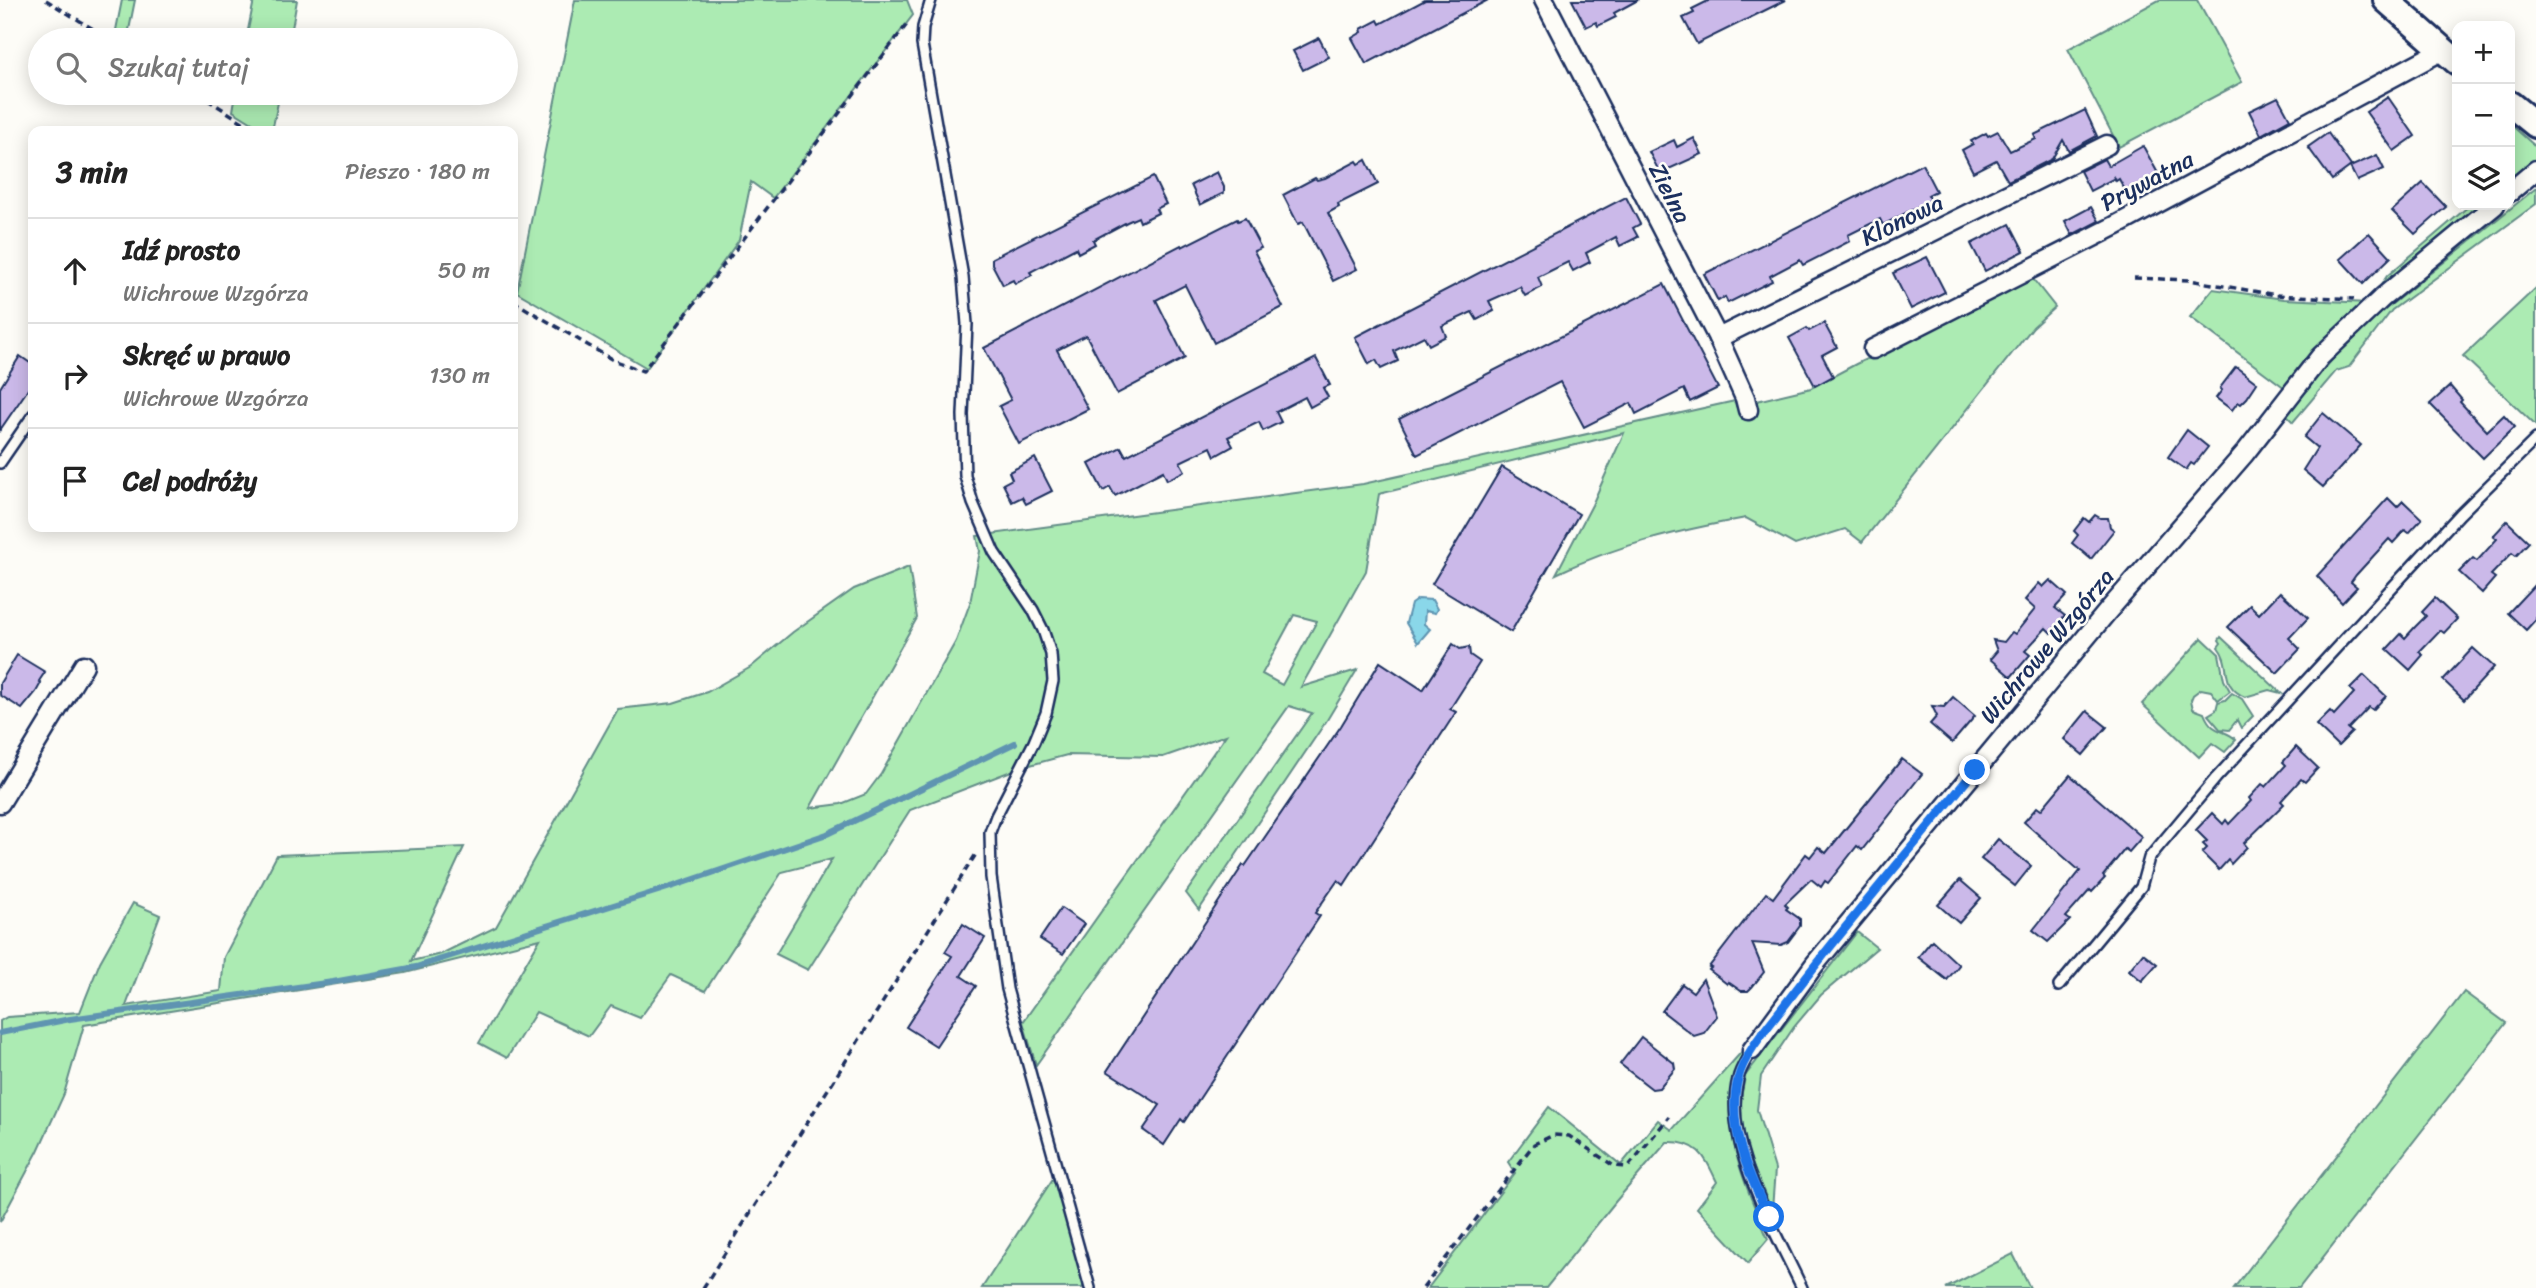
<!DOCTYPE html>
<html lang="pl">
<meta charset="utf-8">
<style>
:root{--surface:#fff;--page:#f6f6f6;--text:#222;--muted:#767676;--line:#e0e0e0}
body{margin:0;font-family:Sriracha,sans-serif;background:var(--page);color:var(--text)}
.controls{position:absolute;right:21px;top:21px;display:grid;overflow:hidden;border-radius:14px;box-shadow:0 4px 18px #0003}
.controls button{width:63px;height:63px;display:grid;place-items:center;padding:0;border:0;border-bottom:2px solid var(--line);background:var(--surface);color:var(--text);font:35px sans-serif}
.stop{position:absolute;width:21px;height:21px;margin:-16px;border:5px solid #1a73e8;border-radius:50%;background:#fff}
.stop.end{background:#1a73e8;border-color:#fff;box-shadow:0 2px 7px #0008}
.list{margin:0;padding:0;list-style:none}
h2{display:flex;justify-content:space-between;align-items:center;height:91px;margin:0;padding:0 28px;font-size:30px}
h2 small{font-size:23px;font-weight:400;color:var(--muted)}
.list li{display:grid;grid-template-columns:46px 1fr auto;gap:21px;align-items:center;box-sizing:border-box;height:105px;padding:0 28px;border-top:2px solid var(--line)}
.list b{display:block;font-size:26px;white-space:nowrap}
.list p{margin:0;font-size:23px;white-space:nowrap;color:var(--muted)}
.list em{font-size:23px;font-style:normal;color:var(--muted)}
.icon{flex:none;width:38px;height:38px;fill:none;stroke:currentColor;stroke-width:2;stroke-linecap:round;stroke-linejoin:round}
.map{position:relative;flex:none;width:2536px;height:1288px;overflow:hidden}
.search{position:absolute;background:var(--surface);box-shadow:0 4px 18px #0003;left:28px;top:28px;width:490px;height:77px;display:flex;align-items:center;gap:18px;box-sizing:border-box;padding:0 24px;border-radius:38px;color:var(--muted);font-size:26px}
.panel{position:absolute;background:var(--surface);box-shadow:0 4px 18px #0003;left:28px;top:126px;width:490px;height:406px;border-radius:14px}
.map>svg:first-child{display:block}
.green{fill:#acebb3;stroke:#648d88;stroke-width:2;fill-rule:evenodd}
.water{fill:#8ad7e9;stroke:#5e94b1;stroke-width:2}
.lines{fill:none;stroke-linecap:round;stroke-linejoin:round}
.stream{stroke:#5e94b1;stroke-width:6}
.building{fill:#cbb9e9;stroke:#1b2f5e;stroke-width:2}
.lane-casing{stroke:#1b2f5e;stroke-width:14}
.street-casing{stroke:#1b2f5e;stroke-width:23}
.secondary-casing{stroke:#1b2f5e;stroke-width:30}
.path{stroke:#1b2f5e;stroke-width:3.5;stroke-dasharray:7 5;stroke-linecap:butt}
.lane{stroke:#fdfcf7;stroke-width:9}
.street{stroke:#fdfcf7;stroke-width:18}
.secondary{stroke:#fdfcf7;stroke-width:24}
.route{stroke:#1a73e8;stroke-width:9}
.labels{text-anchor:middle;stroke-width:5;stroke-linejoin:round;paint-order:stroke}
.street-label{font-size:24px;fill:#1b2f5e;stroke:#fdfcf7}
</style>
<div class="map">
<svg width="2536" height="1288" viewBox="0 0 2536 1288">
<rect width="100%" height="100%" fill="#fdfcf7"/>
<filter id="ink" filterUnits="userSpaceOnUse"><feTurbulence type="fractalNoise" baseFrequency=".0143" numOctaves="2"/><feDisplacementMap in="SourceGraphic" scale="14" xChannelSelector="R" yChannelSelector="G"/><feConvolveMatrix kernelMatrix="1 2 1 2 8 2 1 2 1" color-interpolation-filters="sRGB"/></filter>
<g filter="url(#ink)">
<g class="green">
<polygon points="122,0 135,0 127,40 122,40 115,35"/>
<polygon points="254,0 297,0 290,40 246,40"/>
<polygon points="575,0 907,0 913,15 773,198 751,182 739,240 647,368 517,292"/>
<polygon points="2159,0 2197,0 2242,82 2119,147 2068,49"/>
<polygon points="236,93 280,93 272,131 265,131 233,111"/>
<polygon points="2510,124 2536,147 2536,165 2510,186 2510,168 2513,158 2510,156"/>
<polygon points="2536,188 2536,204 2392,310 2349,367 2336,371 2293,422 2286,415 2351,337"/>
<polygon points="2470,205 2488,205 2289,391 2190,317 2213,289 2284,299 2369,303 2387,276"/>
<path d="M2033 279 2055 307 2033 327 1862 542 1845 529 1795 545 1746 518C1681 530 1616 545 1556 574L1592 505 1624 433 1379 494 1366 571 1301 687 1357 670 1327 720 1199 910 1186 893 1312 713 1289 706 1036 1065 1023 1022 1226 735 1163 757 1067 755 1019 768 910 810 808 970 776 954 832 859 782 872 705 991 671 975 640 1018 611 1006 589 1036 536 1012 507 1058 479 1043 540 939 405 973 84 1025 64 1094 38 1151 0 1222V1021L7 1017 80 1012 100 962 133 903 160 915 126 1006 221 991 224 957 277 855 464 847 411 961 441 954 496 927 618 709 673 703 707 692 751 667 793 632 854 589 909 567 917 618 810 808 841 804 866 794 881 774 956 641 970 603 980 551 977 536 1363 484 1735 401 1736 406 1811 388 1856 364ZM1294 615 1317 621 1282 685 1262 674Z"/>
<polygon points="2536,288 2536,426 2463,356"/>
<path d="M2221 637 2281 693 2269 690 2245 697C2218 685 2233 666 2218 647L2221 643 2219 640Z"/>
<path d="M2202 638 2219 654 2224 680 2230 691 2218 700 2211 691 2201 689 2193 695 2191 700 2193 709 2204 713C2213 736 2226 728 2236 740L2225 752 2212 743 2199 757 2142 704Z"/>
<polygon points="2232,693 2242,699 2253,716 2241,728 2237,720 2229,730 2220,729 2208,715 2216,710 2218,702 2225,700"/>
<path d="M1857 932 1877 948 1821 995 1794 1027 1761 1076 1757 1110 1775 1169 1772 1210C1759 1182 1737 1134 1740 1104 1741 1094 1744 1085 1745 1076Z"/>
<polygon points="2464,992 2506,1023 2299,1288 2234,1288"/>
<path d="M1745 1048C1741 1059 1733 1071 1732 1083 1723 1138 1747 1190 1768 1239L1748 1263 1697 1208 1717 1182C1705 1157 1699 1141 1667 1142L1616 1201 1546 1288H1428L1515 1173 1508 1162 1549 1107 1621 1165 1658 1120 1672 1130Z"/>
<polygon points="1054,1177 1084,1285 1082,1288 982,1288"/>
<polygon points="2013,1254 2030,1288 1946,1288"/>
</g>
<polygon class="water" points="1418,599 1432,600 1437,609 1435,613 1425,611 1424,624 1430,629 1418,643 1406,623 1411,604"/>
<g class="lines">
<polyline class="stream" points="0,1033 70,1019 333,982 416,967 674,886 827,834 1015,743"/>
</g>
<g class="building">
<polygon points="1425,0 1488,0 1366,64 1352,38 1362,32 1361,29 1378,20 1380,24"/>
<polygon points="1572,0 1638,0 1614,13 1616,17 1598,26 1596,22 1586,27"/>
<polygon points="1710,0 1786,0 1697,44 1683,18 1694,13 1692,9"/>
<polygon points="1319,38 1329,57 1303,70 1293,51"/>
<polygon points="2278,97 2290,119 2261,135 2249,111"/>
<polygon points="2388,97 2415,136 2394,151 2366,112"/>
<polygon points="2085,110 2097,136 2069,151 2063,140 2052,159 2008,181 1996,160 1973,172 1962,150 1973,144 1971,141 1986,133 1988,136 1998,131 2010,151 2036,139 2034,135"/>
<polygon points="2328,133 2351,166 2332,180 2308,147"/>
<polygon points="1694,138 1702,154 1660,173 1649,152 1674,140 1677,147"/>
<polygon points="2143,146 2160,177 2149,184 2152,189 2131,201 2119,179 2116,181 2113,176 2115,178 2090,191 2080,171 2104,159 2108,166"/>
<polygon points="2377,155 2384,169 2357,181 2350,167"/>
<polygon points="1366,160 1378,184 1338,204 1339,207 1328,213 1357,269 1333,281 1303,222 1298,224 1283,195 1315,178 1317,180 1325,178 1357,161 1359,164"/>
<polygon points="1922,164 1936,191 1928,195 1931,200 1883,225 1880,219 1848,235 1850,241 1803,265 1800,260 1770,276 1772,281 1728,303 1725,297 1718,301 1704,274"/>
<polygon points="1217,172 1224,187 1224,193 1200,205 1191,185"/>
<polygon points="1153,177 1166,204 1156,209 1158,213 1140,222 1138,217 1127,222 1093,240 1095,244 1078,253 1076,248 1030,272 1032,275 1015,284 1013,280 1003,285 992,264 992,258"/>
<polygon points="2423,183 2446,207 2415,234 2392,211"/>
<polygon points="1626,197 1640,224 1633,228 1638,237 1620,246 1616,237 1586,253 1590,262 1573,271 1568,262 1538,277 1542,287 1525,296 1520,287 1489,301 1494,311 1477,320 1472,312 1442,326 1446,336 1429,345 1424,336 1394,351 1398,361 1381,369 1376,360 1369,364 1355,337"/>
<polygon points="2091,207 2099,221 2072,235 2065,221"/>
<polygon points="1245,218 1261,248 1254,251 1283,307 1214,343 1185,285 1156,300 1185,358 1117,394 1086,335 1057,350 1088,409 1019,444 999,406 1011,400 984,348 1181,245 1182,247 1237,219 1238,221"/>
<polygon points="2010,224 2024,251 1985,271 1971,244"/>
<polygon points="2369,233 2391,257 2363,284 2340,259"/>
<polygon points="1927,257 1945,292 1911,309 1893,273"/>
<polygon points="1664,284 1718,388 1690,402 1684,389 1636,414 1631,403 1584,427 1560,382 1417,455 1399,419"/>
<polygon points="1824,323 1837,347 1822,355 1833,376 1815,386 1789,338 1807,328 1809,331"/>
<polygon points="20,356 33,365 33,382 0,430 0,388"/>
<polygon points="1316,358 1330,385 1323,388 1328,397 1310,407 1305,397 1276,412 1281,422 1263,431 1259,422 1228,437 1233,446 1215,456 1211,447 1180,462 1185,471 1167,480 1163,471 1115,496 1110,487 1103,491 1089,464 1121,447 1126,456"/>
<polygon points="2236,367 2257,383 2247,398 2241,404 2238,402 2232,410 2216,398 2222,390 2220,388"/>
<polygon points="2450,386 2462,400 2460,402 2487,431 2504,415 2515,427 2483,458 2430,404"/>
<polygon points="2323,413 2361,445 2323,487 2303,470 2317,448 2304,437"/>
<polygon points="2187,430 2208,447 2194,465 2191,463 2186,470 2168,457"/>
<polygon points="1035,458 1052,491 1026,504 1022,497 1012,502 1003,484 1012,479 1009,472"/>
<polygon points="1502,467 1579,514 1511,632 1432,584"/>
<polygon points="2388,498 2397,507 2403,501 2422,519 2409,533 2405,530 2393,543 2389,539 2356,575 2351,582 2357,587 2342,603 2317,576"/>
<polygon points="2095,515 2100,518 2108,518 2110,527 2114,530 2091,559 2072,543 2078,535 2074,531 2084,518 2089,522"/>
<polygon points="2507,521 2529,542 2516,556 2512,553 2491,575 2495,578 2482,593 2459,572 2473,558 2477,561 2497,539 2493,536"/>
<polygon points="2050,580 2067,595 2055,608 2065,616 2051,633 2046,628 2025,651 2030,655 2011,677 1990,659 1997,651 1993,640 2004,642 2012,632 2015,634 2035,609 2025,600 2039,583 2043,587"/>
<polygon points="2536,583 2536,619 2526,630 2508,613"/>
<polygon points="2280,592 2308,618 2289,638 2300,649 2277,673 2228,627 2250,605 2259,614"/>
<polygon points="2435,598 2457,619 2444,633 2440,630 2419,652 2423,655 2410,670 2387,649 2401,634 2405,638 2415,627 2426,616 2422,612"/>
<polygon points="1453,644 1460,649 1469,647 1470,655 1480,662 1450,709 1456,712 1344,885 1338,880 1315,913 1320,916 1184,1122 1181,1119 1164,1145 1143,1130 1160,1105 1107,1071 1243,865 1245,866 1341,726 1380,662 1423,690"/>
<polygon points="2473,648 2494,667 2464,700 2443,680"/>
<polygon points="17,655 45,672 39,681 41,683 36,692 22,709 0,695 0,683"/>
<polygon points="2364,675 2386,696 2373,710 2369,707 2348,729 2352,732 2338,746 2316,725 2330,711 2334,715 2354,693 2350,689"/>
<polygon points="1953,697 1975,716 1952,743 1930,724 1937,716 1932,706 1944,707"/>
<polygon points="2087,711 2107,727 2083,755 2064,739"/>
<polygon points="2296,747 2318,768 2305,782 2301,779 2281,801 2284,804 2244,843 2247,847 2231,864 2228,860 2219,870 2202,853 2207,848 2203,844 2207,841 2196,830 2212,813 2223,824 2226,820 2229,824 2251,801 2249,798 2262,784 2266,787 2286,765 2283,762"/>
<polygon points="1902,759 1922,774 1862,850 1857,846 1828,883 1825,881 1821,887 1811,879 1785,904 1788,907 1786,909 1800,919 1800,926 1788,942 1781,945 1752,943 1764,972 1752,987 1748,991 1741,991 1728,982 1727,984 1709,970 1711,968 1709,967 1766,893 1773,898 1806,854 1810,857 1818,847 1826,853"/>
<polygon points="2070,775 2142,837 2129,852 2125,849 2103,876 2105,878 2092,892 2090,890 2066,917 2070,920 2048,942 2033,930 2080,871 2024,822 2037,807 2041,810"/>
<polygon points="1998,839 2031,866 2015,886 1981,859"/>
<polygon points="1960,880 1981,898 1959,923 1938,905"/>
<polygon points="1061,908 1084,924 1063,954 1040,939"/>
<polygon points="963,924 985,938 961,976 976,986 936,1046 906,1027 952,956 945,952"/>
<polygon points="1932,940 1959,965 1947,980 1918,957"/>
<polygon points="2143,953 2157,964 2142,981 2129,970"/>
<polygon points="1703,979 1717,1016 1704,1033 1694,1036 1662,1011 1682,984 1693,992"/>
<polygon points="1641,1037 1674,1063 1675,1069 1659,1088 1652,1089 1620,1064"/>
</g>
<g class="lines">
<g class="lane-casing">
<g id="lane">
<polyline points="931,0 923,27 922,44 963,277 967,324 963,415 965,476 973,503 994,552 1033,610 1043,630 1051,654 1053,681 1046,713 1034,742 996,816 990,832 991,877 1007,989 1090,1288"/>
<polyline points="0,463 33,415"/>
<polyline points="2059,986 2141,887 2149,858 2216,778 2460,514 2536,439"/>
<path d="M1752 1050C1747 1059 1740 1069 1738 1079 1722 1143 1775 1230 1802 1288"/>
</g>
</g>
<g class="street-casing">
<g id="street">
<polyline points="1544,0 1718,338 1745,398 1748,410"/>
<polyline points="2510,192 2536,170"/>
<polyline points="1718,338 2107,145"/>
<polyline points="1873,349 2115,226 2443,50"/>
<polyline points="0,803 84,665"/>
<polyline points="1752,1050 1815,964 2107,612 2245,453 2320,357 2383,297 2495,205"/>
</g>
</g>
<g class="secondary-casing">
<g id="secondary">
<polyline points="2386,0 2457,62"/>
<polyline points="2510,104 2536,125"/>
</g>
</g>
<g class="path">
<polyline points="46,0 111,40"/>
<polyline points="197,93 257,131"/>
<polyline points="2134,278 2189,280 2276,295 2354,299"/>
<polyline points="513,301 613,360 643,371 908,23"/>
<polyline points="703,1288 976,854"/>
<polyline points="1423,1288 1534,1144 1554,1135 1569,1136 1614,1166 1628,1167 1669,1117"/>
</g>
<use href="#lane" class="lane"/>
<use href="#street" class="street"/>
<use href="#secondary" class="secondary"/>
</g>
</g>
<g class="lines" filter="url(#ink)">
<path class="route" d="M1769 1217C1749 1175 1726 1127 1738 1079 1744 1052 1773 1021 1790 998 1849 920 1914 846 1975 770"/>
</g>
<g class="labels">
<g class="street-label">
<text transform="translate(2147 181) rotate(-28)" y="8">Prywatna</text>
<text transform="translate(1670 193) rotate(63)" y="8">Zielna</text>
<text transform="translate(1902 220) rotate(-26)" y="8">Klonowa</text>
<text transform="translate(2047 646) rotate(-50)" y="8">Wichrowe Wzgórza</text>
</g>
</g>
</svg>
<div class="controls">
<button>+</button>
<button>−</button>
<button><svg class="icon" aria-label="layers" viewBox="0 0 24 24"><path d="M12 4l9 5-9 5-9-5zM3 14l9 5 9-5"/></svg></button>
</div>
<div class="stop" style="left:1769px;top:1217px"></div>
<div class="stop end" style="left:1975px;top:770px"></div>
<div class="search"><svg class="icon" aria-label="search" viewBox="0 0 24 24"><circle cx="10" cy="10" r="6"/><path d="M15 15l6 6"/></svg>Szukaj tutaj</div>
<section class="panel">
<h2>3 min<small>Pieszo · 180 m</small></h2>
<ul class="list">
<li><svg class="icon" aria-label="ahead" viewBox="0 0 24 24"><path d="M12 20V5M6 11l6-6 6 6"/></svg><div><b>Idź prosto</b><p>Wichrowe Wzgórza</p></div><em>50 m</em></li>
<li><svg class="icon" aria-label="right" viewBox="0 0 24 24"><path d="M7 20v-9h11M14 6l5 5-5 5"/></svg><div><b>Skręć w prawo</b><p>Wichrowe Wzgórza</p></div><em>130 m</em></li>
<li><svg class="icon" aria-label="arrive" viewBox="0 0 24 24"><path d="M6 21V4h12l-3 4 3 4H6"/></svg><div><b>Cel podróży</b></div></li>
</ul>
</section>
</div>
